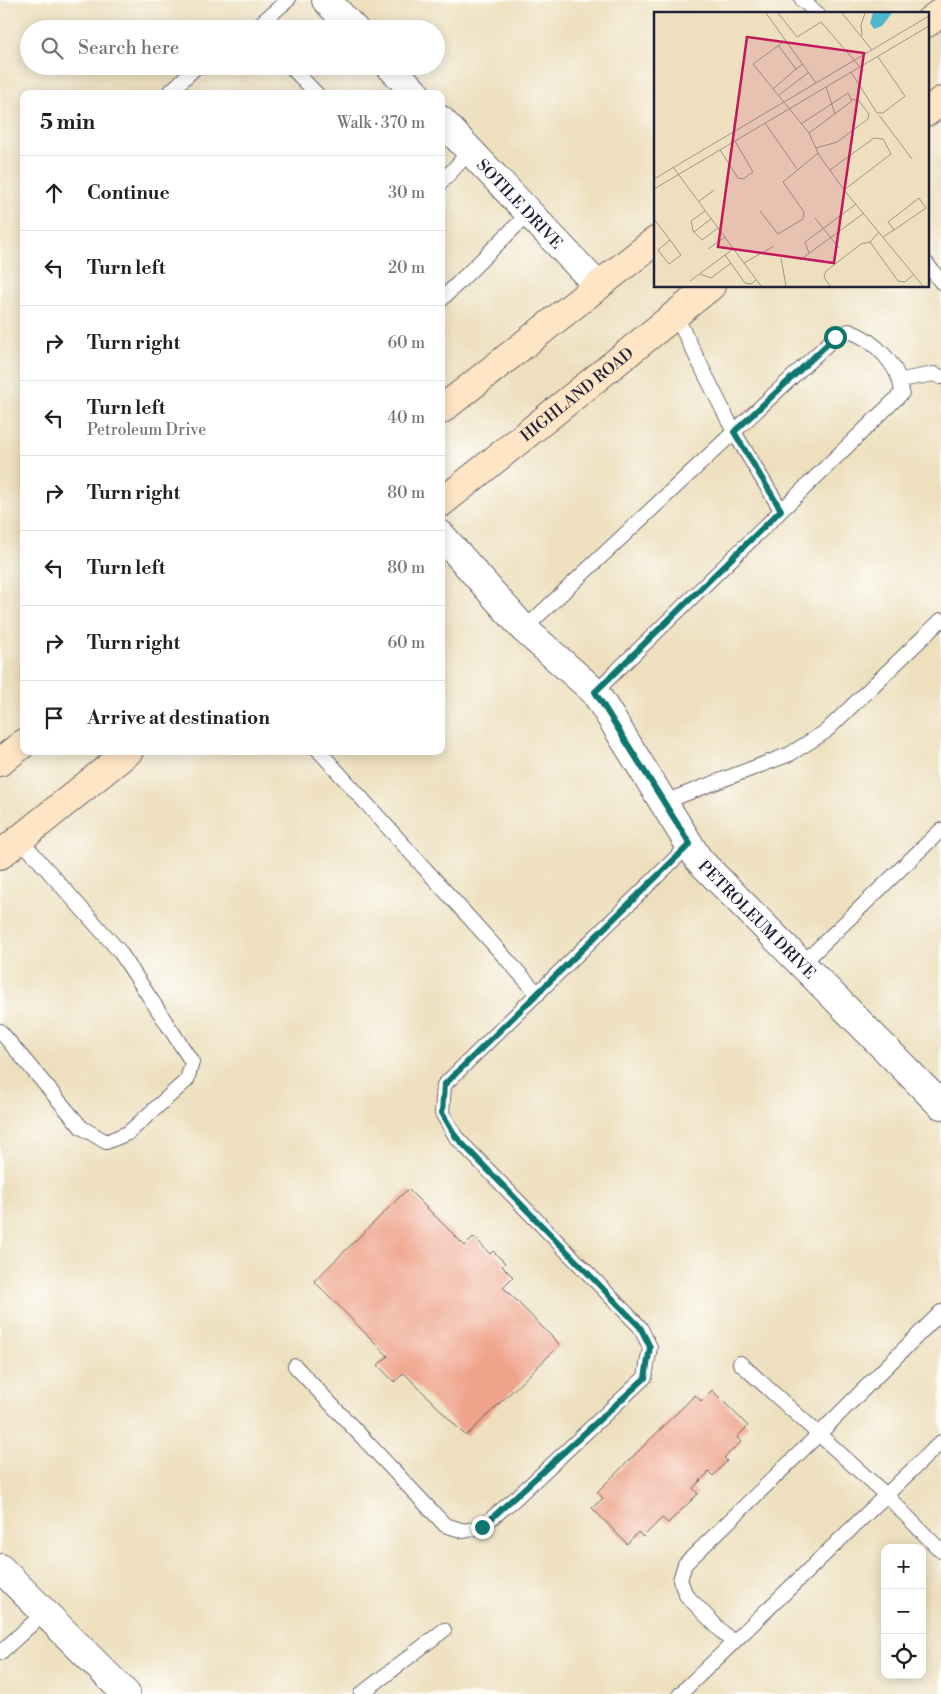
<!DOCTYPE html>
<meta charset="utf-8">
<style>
:root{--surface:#fff;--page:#f6f6f6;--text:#202124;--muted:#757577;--line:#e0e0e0}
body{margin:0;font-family:"Libre Bodoni",serif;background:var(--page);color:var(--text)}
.controls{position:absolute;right:15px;bottom:15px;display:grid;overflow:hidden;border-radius:10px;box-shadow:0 2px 12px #0003}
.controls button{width:45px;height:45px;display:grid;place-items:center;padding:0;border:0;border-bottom:1px solid var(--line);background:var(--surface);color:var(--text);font:25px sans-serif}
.stop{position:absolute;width:15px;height:15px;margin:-11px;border:4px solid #0f766e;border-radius:50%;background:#fff}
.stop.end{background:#0f766e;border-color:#fff;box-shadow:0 1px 5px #0008}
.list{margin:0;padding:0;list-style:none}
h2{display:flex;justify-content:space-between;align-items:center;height:65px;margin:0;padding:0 20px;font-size:21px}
h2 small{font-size:16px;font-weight:400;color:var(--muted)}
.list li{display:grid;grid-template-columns:32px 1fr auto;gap:15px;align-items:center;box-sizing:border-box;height:75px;padding:0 20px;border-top:1px solid var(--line)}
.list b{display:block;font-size:19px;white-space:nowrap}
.list p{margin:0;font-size:16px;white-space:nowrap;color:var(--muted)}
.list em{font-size:16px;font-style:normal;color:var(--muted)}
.icon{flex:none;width:28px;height:28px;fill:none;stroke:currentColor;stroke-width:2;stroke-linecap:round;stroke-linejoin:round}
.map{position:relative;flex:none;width:941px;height:1694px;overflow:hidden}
.search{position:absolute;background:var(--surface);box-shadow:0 2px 12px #0003;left:20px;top:20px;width:425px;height:55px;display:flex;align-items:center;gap:12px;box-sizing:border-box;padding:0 18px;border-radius:28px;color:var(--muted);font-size:19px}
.panel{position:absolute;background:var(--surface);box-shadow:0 2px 12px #0003;left:20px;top:90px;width:425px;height:665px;border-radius:10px}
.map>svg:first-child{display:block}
.building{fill:#efa38b}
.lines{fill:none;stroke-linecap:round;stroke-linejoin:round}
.service-casing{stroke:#696469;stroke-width:16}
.minor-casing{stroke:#696469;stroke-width:30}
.secondary-casing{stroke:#696469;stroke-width:30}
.service{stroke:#fff;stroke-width:14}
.minor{stroke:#fff;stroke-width:28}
.secondary{stroke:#fee5c5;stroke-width:28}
.route{stroke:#0f766e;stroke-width:6}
.labels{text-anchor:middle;stroke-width:5;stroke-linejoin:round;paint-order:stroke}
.street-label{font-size:16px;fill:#22223b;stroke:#fdfcf7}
.inset-road{fill:none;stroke:#9c948a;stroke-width:1}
.view{fill:#c2185b;fill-opacity:0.15;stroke:#c2185b;stroke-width:2.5}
.inset-edge{fill:none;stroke:#22223b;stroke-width:2.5}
</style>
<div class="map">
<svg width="941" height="1694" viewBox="0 0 941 1694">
<rect width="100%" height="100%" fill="#fdfcf7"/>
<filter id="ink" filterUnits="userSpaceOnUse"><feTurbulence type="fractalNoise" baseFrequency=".02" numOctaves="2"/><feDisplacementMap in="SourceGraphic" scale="10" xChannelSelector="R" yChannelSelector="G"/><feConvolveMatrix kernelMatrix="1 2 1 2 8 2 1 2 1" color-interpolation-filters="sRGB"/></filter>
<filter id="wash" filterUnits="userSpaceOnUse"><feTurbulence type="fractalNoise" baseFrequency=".0096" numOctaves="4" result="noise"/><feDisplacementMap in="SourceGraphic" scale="20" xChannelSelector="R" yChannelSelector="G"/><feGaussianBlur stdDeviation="1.12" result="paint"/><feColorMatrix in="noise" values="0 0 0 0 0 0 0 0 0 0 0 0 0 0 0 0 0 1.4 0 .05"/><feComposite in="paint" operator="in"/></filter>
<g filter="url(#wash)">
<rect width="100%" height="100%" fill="#eee0bf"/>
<g id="blocks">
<g class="building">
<polygon points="408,1189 465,1246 474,1237 490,1254 493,1251 505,1263 502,1266 513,1277 503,1287 560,1345 466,1436 404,1373 394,1382 378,1365 388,1356 314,1281"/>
<polygon points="712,1390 748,1426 737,1437 741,1442 724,1458 727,1461 713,1476 709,1472 693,1488 698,1494 668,1523 662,1518 643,1537 638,1532 627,1544 592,1508 603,1498 597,1492 695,1395 701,1401"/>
</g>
</g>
</g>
<g filter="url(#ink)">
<use href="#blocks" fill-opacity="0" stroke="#696469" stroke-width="1"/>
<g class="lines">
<g class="service-casing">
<g id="service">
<polyline points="802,0 818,14"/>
<polyline points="254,29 288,0"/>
<polyline points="290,66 317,94"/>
<polyline points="168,94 197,66"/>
<polyline points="441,183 470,151"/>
<polyline points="927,264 941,282"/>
<polyline points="441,300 529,213"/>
<polyline points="675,314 734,432 781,510"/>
<polyline points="901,380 934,374 941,377"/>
<path d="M524 629 835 337 849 331C875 340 900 366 902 393L595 692"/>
<polyline points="319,751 538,994"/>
<polyline points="664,802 790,754 825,732 941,620"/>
<polyline points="802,964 941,830"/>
<polyline points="0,1031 81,1127 106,1142 128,1133 187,1080 192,1062 120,952 20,839"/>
<polyline points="740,1363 886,1495 941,1551"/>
<polyline points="295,1366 445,1525 464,1531 481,1527 516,1498 645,1377 650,1347 640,1327 456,1137 442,1113 444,1085 690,844"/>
<polyline points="733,1643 686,1595 680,1580 685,1564 819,1434 941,1312"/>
<polyline points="0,1653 45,1612"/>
<polyline points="361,1694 444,1630"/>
<polyline points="680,1694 941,1442"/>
</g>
</g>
<g class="minor-casing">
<g id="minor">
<polyline points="326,0 354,29"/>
<polyline points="390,66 416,94"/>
<path id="s1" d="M441 120 598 286"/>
<path id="s2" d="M441 535 524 629 595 692 699 860 941 1105"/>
<polyline points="0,1568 126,1694"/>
</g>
</g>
<g class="secondary-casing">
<g id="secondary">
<polyline points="927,23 941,12"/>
<polyline points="927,112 941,101"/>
<polyline points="441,410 655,241"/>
<path id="s3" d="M441 503 711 286"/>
<polyline points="0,762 24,743"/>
<polyline points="0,855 129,751"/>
</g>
</g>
<use href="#service" class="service"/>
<use href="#minor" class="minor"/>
<use href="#secondary" class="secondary"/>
</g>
</g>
<g class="lines" filter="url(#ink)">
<polyline class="route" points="482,1527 645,1378 650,1347 640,1327 456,1137 442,1113 444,1085 690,844 595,692 781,510 734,432 835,337"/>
</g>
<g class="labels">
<g class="street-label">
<text dy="6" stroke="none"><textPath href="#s1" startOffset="115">SOTILE DRIVE</textPath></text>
<text dy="6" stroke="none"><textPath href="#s3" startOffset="174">HIGHLAND ROAD</textPath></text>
<text dy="6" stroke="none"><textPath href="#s2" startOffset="501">PETROLEUM DRIVE</textPath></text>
</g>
</g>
<g transform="translate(654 12)">
<rect width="275" height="275" fill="#eee0bf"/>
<path d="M219 1H238L228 14 220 17 216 11Z" fill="#50b8cd"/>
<path class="inset-road" d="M112 1 162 71M124 1 143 25 167 10 206 55M188 1 218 38M208 24 207 13 211 1M132 28 99 52 155 121 165 143 190 178 269 274M124 33 142 57 149 52M197 60 223 101H229L251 84 224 45M172 75 181 102M119 77 142 57M125 83 155 60M225 103 258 147M111 111 143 157M147 112 194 81 198 89 155 121M162 136 183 130 214 107 215 102 205 89 198 87M66 138 84 166 89 167 99 160 81 129M19 155 107 274M176 158 220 126 229 127 237 142 190 178M0 167 275 4M0 177 275 14M44 190 60 178M51 199 37 209 39 219 48 228 64 216M106 199 124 222 149 207 150 200 129 170 164 141M161 206 185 236M0 207 16 228 4 238 15 252 27 243 16 228M40 220 57 207M225 220 216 230 244 269 251 270 259 263M229 225 240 218 272 196 265 186 234 210 240 218M54 237 71 225M155 241 151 230 202 192M71 243 91 271 97 272 102 268M127 246 132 274M146 248 210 201M90 251 120 234M46 262 57 266 77 251M36 269 79 237M176 274 170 265 172 259 207 232 216 230"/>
<path class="view" d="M93 25 210 41 180 251 64 235Z"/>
<rect width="275" height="275" class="inset-edge"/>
</g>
</svg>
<div class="controls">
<button>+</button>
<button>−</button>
<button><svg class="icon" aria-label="locate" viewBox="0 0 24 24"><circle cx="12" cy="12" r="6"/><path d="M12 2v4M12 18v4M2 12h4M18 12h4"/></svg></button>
</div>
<div class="stop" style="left:835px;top:337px"></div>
<div class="stop end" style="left:482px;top:1527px"></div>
<div class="search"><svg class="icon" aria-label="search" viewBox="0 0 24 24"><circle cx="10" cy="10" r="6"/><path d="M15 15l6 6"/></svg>Search here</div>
<section class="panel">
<h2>5 min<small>Walk · 370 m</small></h2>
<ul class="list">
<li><svg class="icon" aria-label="ahead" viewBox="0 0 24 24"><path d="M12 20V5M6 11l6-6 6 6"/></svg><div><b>Continue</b></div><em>30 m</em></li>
<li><svg class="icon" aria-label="left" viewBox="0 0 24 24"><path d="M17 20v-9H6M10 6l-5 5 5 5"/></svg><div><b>Turn left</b></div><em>20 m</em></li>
<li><svg class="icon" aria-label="right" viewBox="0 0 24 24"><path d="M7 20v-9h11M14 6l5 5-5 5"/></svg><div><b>Turn right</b></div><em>60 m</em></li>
<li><svg class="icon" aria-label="left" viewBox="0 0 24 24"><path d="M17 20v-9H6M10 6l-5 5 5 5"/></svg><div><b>Turn left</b><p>Petroleum Drive</p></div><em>40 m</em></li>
<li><svg class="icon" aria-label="right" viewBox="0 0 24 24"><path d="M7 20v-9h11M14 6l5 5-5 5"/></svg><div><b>Turn right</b></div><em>80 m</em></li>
<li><svg class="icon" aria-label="left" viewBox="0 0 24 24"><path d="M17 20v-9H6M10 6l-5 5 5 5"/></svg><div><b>Turn left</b></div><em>80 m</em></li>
<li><svg class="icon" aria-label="right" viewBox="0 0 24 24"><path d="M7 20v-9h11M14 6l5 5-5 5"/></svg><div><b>Turn right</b></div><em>60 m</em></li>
<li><svg class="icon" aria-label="arrive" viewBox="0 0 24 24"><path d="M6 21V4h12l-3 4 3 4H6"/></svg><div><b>Arrive at destination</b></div></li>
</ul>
</section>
</div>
